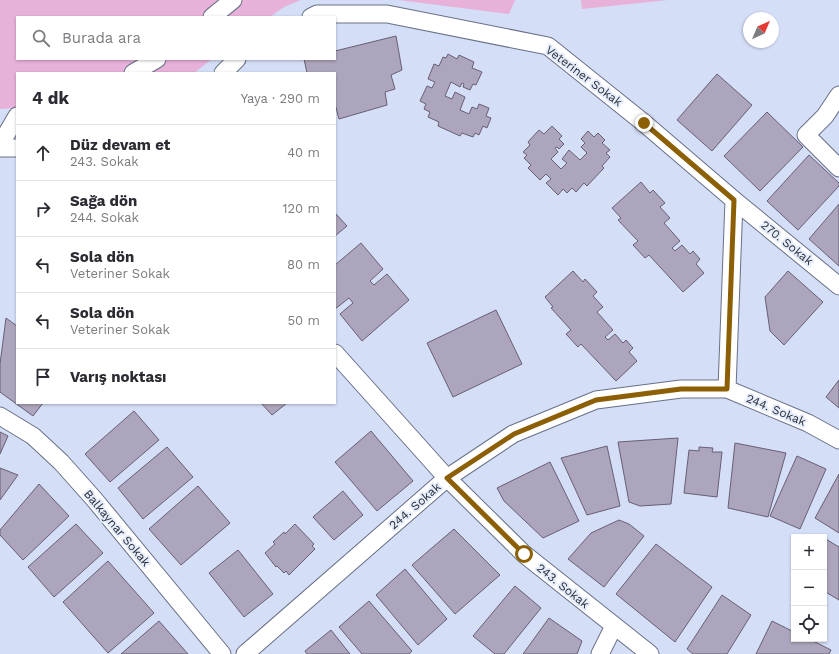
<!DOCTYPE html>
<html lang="tr">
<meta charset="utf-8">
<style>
:root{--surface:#fff;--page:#f7f7f7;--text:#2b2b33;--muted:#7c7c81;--line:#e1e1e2}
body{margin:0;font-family:"Work Sans",sans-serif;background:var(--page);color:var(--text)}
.controls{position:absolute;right:12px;bottom:12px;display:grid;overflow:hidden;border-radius:0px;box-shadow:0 1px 3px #0004}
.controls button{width:36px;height:36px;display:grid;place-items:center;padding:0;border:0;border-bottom:1px solid var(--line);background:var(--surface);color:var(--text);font:20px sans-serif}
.compass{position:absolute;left:743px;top:12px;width:36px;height:36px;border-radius:50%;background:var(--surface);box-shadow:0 1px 3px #0004;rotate:44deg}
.stop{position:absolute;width:12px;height:12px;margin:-9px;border:3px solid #8c5f04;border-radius:50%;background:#fff}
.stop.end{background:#8c5f04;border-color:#fff;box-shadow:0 1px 4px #0008}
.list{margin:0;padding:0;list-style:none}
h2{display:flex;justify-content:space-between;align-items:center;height:52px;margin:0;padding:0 16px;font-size:17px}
h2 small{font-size:13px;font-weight:400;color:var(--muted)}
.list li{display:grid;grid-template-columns:26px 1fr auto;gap:12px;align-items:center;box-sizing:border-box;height:56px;padding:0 16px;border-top:1px solid var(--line)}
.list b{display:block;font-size:15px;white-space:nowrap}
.list p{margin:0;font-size:13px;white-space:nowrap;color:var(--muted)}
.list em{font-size:13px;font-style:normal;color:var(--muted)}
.icon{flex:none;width:22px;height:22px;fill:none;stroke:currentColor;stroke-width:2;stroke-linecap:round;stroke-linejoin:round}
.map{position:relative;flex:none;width:839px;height:654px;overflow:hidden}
.search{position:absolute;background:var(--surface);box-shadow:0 1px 3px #0004;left:16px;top:16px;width:320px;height:44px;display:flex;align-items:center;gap:10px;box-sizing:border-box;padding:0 14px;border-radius:0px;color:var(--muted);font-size:15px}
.panel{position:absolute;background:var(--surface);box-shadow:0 1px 3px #0004;left:16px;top:72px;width:320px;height:332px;border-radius:0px}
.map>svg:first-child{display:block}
.green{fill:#e8b1da}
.building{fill:#ada5bd;stroke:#675f75}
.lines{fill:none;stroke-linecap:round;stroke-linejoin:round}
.minor-casing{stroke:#687086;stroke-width:19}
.minor{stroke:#fff;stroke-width:17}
.route{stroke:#8c5f04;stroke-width:5}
.labels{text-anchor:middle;stroke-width:4;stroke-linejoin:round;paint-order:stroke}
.street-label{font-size:12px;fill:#2a2e37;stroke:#e5ecfb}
</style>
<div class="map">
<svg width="839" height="654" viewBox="0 0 839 654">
<rect width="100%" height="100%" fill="#d4def7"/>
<g class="green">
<polygon points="0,0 301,0 284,7 270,17 17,17 17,59 212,59 194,73 17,73 17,108 0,109"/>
<polygon points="398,0 515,0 509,14"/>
<polygon points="581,0 668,0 582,9"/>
</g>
<g class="building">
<polygon points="396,36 402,70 391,75 395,89 385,92 387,105 339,119 335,104 335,73 307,73 304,59 335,59 335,51"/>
<polygon points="448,54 457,59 459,55 474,62 472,68 482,72 476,85 473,84 470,90 463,87 464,84 462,83 460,87 451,82 445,96 452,99 455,92 465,97 460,110 469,114 472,107 477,109 479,104 489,108 486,116 491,118 487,128 483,126 479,135 475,133 473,137 462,133 460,136 438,126 439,122 428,117 430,112 424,109 426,104 420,101 427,86 432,88 435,82 428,79 434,64 439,66 443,57 446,58"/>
<polygon points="717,74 752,105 712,151 677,120"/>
<polygon points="767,112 803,147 760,191 724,156"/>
<polygon points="552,126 562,136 559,139 564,144 559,149 557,147 555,148 558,152 551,159 561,169 567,163 562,159 569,150 580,160 587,153 581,147 585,143 581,139 588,131 594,137 598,133 605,140 602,143 610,150 606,153 610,157 602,166 604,168 587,186 584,183 576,192 572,188 567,193 563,189 558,195 546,183 551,179 546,174 540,180 528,168 531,165 524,158 527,155 523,152 530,145 528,142 539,130 544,134"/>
<polygon points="809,155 839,183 839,186 798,230 767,201"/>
<polygon points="641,182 650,193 653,190 665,203 660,207 670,218 664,223 680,241 672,248 675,251 682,245 690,254 693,251 700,259 696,264 704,273 683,292 649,255 645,258 633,245 638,241 618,220 621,218 612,208"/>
<polygon points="839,204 839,266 809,239"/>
<polygon points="335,213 347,226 335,236"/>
<polygon points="361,243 383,269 370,281 374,285 387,274 409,300 362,341 340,314 353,303 349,298 335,309 335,265"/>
<polygon points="573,271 583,282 585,279 597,292 593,296 603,307 597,312 613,330 605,337 608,340 615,334 623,343 626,340 633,348 629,352 637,361 616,381 581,344 578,347 566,334 571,330 551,308 553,307 545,297"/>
<polygon points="788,271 823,302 784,345 770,331 765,297"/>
<polygon points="496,310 522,364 453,397 427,343"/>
<polygon points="6,318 17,326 17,403 43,403 33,416 0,392 0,364"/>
<polygon points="839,380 839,408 826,397"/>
<polygon points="261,403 287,403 272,415"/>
<polygon points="134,411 159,440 110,482 85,454"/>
<polygon points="371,431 413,481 377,511 335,462"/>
<polygon points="0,432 8,436 0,454"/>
<polygon points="678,438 671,504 640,506 629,502 618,442"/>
<polygon points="735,443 786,453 768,517 728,508"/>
<polygon points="607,446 620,506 587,515 561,458"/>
<polygon points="167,447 193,477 143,519 118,488"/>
<polygon points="699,447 713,448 712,452 722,452 717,497 684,493 689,450 699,451"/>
<polygon points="797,456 826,469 800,529 770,516"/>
<polygon points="550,462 579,521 543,538 504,501 497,488"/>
<polygon points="0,468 18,475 0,500"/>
<polygon points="839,474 839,533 815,518"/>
<polygon points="39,484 69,516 23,560 0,535 0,530"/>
<polygon points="198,486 230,523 181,565 149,529"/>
<polygon points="343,491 363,515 334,540 313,517"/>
<polygon points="619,520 629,524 644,536 604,587 568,559 591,533"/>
<polygon points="76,524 103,553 54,597 28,567"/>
<polygon points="295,524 314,544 312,546 315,549 289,575 286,571 284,573 277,566 276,567 265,553 275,544 273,542 284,532 285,534"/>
<polygon points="454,529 500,575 455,614 412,565"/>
<polygon points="824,538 839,547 839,600 824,591"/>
<polygon points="656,544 712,587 675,642 616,594"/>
<polygon points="238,550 273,594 244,617 209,573"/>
<polygon points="108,561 154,613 108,653 63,602"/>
<polygon points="405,569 447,619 418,645 376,595"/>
<polygon points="515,586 541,608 504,654 495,654 473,636"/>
<polygon points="722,595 751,615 727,654 693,654 687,649"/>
<polygon points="369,601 412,651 409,654 362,654 339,627"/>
<polygon points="549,618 582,641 577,654 523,654"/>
<polygon points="159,621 188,654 121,654"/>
<polygon points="772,621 794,632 794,639 809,639 831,650 829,654 756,654"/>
<polygon points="331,630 350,654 307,654 305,651"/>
</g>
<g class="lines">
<g class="minor-casing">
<g id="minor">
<polyline points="212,17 233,0"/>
<polyline points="311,17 317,14 387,14 548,46 644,123 734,200 727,389"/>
<polyline points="133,73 157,59"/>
<polyline points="223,73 237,59"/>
<polyline points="839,95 825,116 806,135 839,168"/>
<polyline points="0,145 17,116"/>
<polyline points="0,148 17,148"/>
<polyline points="734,200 839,286"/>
<polyline points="335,353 447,478 524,554 650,654"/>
<polyline points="0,416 33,436 61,462 94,499 222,654"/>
<polyline points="245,654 447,478 513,434 596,400 681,389 727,389 808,423 839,440"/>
<polyline points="600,654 614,626"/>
</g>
</g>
<use href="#minor" class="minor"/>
</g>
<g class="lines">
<polyline class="route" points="524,554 447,478 514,434 596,400 681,389 727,389 734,200 644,123"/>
</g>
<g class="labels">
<g class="street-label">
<text transform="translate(584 76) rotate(37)" y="4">Veteriner Sokak</text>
<text transform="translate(787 243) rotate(39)" y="4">270. Sokak</text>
<text transform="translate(776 410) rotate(23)" y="4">244. Sokak</text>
<text transform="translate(415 506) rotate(-41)" y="4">244. Sokak</text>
<text transform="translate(117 528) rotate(50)" y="4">Balkaynar Sokak</text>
<text transform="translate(563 586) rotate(39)" y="4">243. Sokak</text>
</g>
</g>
</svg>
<div class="controls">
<button>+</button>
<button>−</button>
<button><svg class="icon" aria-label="locate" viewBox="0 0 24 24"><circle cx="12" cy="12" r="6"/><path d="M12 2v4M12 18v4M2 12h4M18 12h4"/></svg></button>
</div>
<svg class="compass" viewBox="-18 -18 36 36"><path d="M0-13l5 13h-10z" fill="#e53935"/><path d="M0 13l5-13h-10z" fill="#7c7c81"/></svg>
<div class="stop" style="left:524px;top:554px"></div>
<div class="stop end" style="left:644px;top:123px"></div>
<div class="search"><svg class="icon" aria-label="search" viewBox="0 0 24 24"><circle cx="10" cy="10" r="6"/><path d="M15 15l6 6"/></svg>Burada ara</div>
<section class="panel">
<h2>4 dk<small>Yaya · 290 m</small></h2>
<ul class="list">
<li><svg class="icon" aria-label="ahead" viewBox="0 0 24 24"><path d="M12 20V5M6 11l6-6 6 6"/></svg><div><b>Düz devam et</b><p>243. Sokak</p></div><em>40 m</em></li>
<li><svg class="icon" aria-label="right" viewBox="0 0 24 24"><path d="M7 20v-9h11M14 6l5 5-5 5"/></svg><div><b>Sağa dön</b><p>244. Sokak</p></div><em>120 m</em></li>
<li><svg class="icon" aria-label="left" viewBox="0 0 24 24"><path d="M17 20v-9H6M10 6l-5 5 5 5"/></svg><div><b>Sola dön</b><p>Veteriner Sokak</p></div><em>80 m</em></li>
<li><svg class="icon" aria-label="left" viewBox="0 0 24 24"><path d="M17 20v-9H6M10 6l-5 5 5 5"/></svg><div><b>Sola dön</b><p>Veteriner Sokak</p></div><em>50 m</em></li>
<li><svg class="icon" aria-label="arrive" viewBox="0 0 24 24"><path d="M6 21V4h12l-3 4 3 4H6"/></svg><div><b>Varış noktası</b></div></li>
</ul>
</section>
</div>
